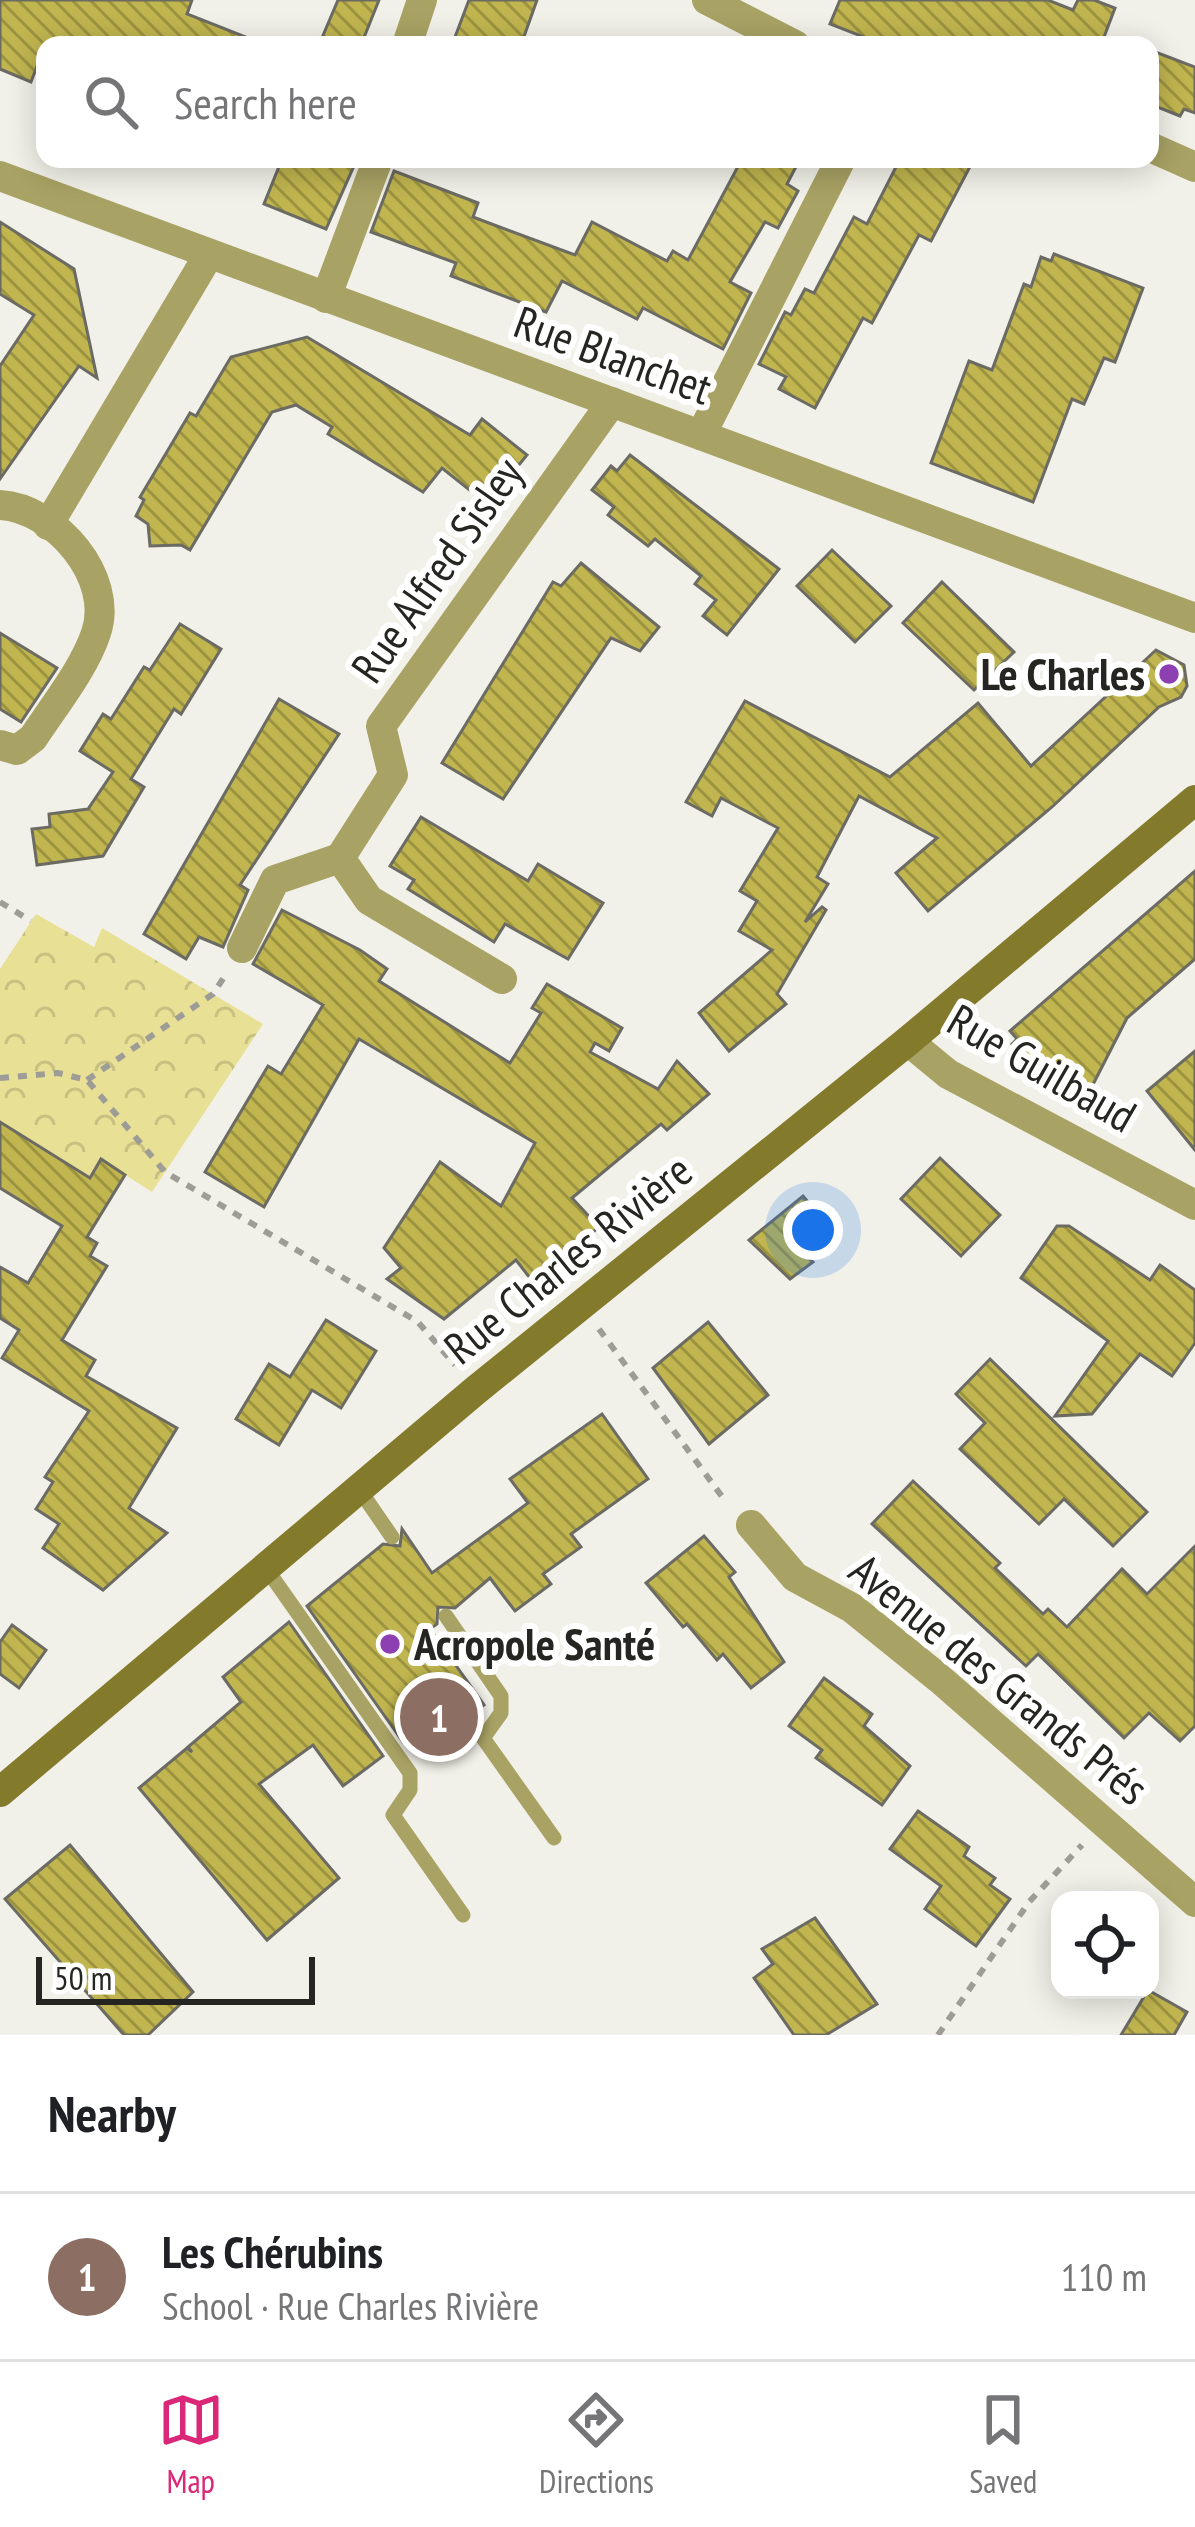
<!DOCTYPE html>
<meta charset="utf-8">
<style>
:root{--surface:#fff;--page:#f2f2f2;--text:#202124;--muted:#757577;--line:#e0e0e0;--accent:#db2777}
body{margin:0;font-family:"PT Sans Narrow",sans-serif;background:var(--page);color:var(--text)}
.controls{position:absolute;right:36px;bottom:36px;display:grid;overflow:hidden;border-radius:24px;box-shadow:0 6px 30px #0003}
.controls button{width:108px;height:108px;display:grid;place-items:center;padding:0;border:0;border-bottom:3px solid var(--line);background:var(--surface);color:var(--text);font:60px sans-serif}
.scale{position:absolute;left:36px;bottom:30px;width:279px;box-sizing:border-box;padding-left:12px;border:6px solid #252522;border-top:0;font-size:33px;line-height:42px;white-space:nowrap;color:#252522;-webkit-text-stroke:9px #fff;paint-order:stroke}
.you{position:absolute;left:813px;top:1230px;width:42px;height:42px;margin:-30px;border:9px solid #fff;border-radius:50%;background:#1a73e8;box-shadow:0 0 0 18px #1a73e833}
.badge{display:grid;place-items:center;width:78px;height:78px;border-radius:50%;background:var(--accent);color:#fff;font-size:39px;font-weight:700}
.pin{position:absolute;translate:-50% -50%;border:6px solid #fff;box-shadow:0 3px 12px #0006}
.list{margin:0;padding:0;list-style:none}
h2{display:flex;justify-content:space-between;align-items:center;height:156px;margin:0;padding:0 48px;font-size:51px}
h2 small{font-size:39px;font-weight:400;color:var(--muted)}
.list li{display:grid;grid-template-columns:78px 1fr auto;gap:36px;align-items:center;box-sizing:border-box;height:168px;padding:0 48px;border-top:3px solid var(--line)}
.list b{display:block;font-size:45px;white-space:nowrap}
.list p{margin:0;font-size:39px;white-space:nowrap;color:var(--muted)}
.list em{font-size:39px;font-style:normal;color:var(--muted)}
.icon{flex:none;width:66px;height:66px;fill:none;stroke:currentColor;stroke-width:2;stroke-linecap:round;stroke-linejoin:round}
.map{position:relative;flex:none;width:1195px;height:2035px;overflow:hidden}
.search{position:absolute;background:var(--surface);box-shadow:0 6px 30px #0003;left:36px;right:36px;top:36px;height:132px;display:flex;align-items:center;gap:30px;box-sizing:border-box;padding:0 42px;border-radius:24px;color:var(--muted);font-size:45px}
.sheet{height:324px;background:var(--surface)}
nav{display:flex;justify-content:space-around;align-items:center;box-sizing:border-box;height:168px;border-top:3px solid var(--line);background:var(--surface);font-size:33px;color:var(--muted)}
nav a{display:grid;justify-items:center;gap:6px}
nav .on{color:var(--accent)}
.map>svg:first-child{display:block}
.park{fill:url(#park-crowns)}
.building{fill:url(#building-back-hatch);stroke:#6b6b63;stroke-width:3}
.lines{fill:none;stroke-linecap:round;stroke-linejoin:round}
.path{stroke:#9d9c96;stroke-width:6;stroke-dasharray:9 9;stroke-linecap:butt}
.lane{stroke:#a8a264;stroke-width:15}
.street{stroke:#a8a264;stroke-width:30}
.secondary{stroke:#837a2b;stroke-width:30}
.poi-dot{fill:#8c40b1;stroke:#fff;stroke-width:4.5}
.labels{text-anchor:middle;stroke-width:12;stroke-linejoin:round;paint-order:stroke}
.street-label{font-size:45px;fill:#252522;stroke:#fff}
.poi-label{font-size:45px;font-weight:bold;fill:#252522;stroke:#fff;text-anchor:end}
</style>
<div class="map">
<svg width="1195" height="2035" viewBox="0 0 1195 2035">
<defs>
<pattern id="park-crowns" width="20" height="18" patternUnits="userSpaceOnUse" patternTransform="scale(3)"><rect width="20" height="18" fill="#e8e095"/><path d="M2 6a3 3 0 1 1 6 0M12 15a3 3 0 1 1 6 0" fill="none" stroke="#c7c080"/></pattern>
<pattern id="building-back-hatch" width="6" height="6" patternUnits="userSpaceOnUse" patternTransform="scale(3)"><rect width="6" height="6" fill="#c0b54f"/><path d="M-1 5l2 2M0 0l6 6M5-1l2 2" fill="none" stroke="#9c9341"/></pattern>
</defs>
<rect width="100%" height="100%" fill="#f2f1e9"/>
<polygon class="park" points="36,914 94,947 102,928 263,1024 152,1192 102,1160 90,1177 0,1122 0,969"/>
<g class="building">
<polygon points="0,0 192,0 187,14 261,43 45,45 31,82 0,69"/>
<polygon points="338,0 379,0 361,45 319,45"/>
<polygon points="469,0 537,0 521,45 452,45"/>
<polygon points="840,0 1048,0 1073,10 1078,0 1094,0 1115,8 1101,45 884,45 830,24"/>
<polygon points="1150,50 1195,67 1195,113 1184,109 1180,116 1150,104"/>
<polygon points="282,159 357,159 326,229 264,204"/>
<polygon points="742,159 800,159 787,184 798,191 778,228 765,222 730,282 751,293 723,349 643,308 637,319 562,281 546,312 451,276 456,263 371,232 394,171 478,203 473,217 575,255 592,222 667,261 673,251 688,260"/>
<polygon points="900,159 974,159 931,241 919,235 872,323 863,318 815,408 779,389 786,377 759,364 785,312 791,315 805,289 814,293 854,217 867,224"/>
<polygon points="0,222 74,269 97,378 79,366 0,479 0,366 34,315 0,294"/>
<polygon points="1054,254 1143,288 1115,362 1104,358 1084,404 1072,399 1033,502 931,463 969,361 992,370 1024,284 1031,287 1041,257 1051,261"/>
<polygon points="307,337 470,435 482,419 527,455 487,504 442,468 423,492 328,434 332,427 296,405 272,412 190,550 181,545 150,546 148,524 136,516 144,500 140,497 190,413 196,416 231,357"/>
<polygon points="630,455 779,569 727,635 703,616 716,600 695,584 701,576 655,539 648,546 608,515 614,507 592,490 611,466 617,471"/>
<polygon points="832,550 891,606 855,642 797,586"/>
<polygon points="581,563 659,627 640,651 611,638 503,799 442,763 553,582 561,586"/>
<polygon points="942,582 1014,652 974,690 903,623"/>
<polygon points="180,624 221,649 181,714 174,709 131,779 144,787 103,856 37,865 32,829 50,827 49,814 88,809 113,772 80,751 103,714 111,719 144,667 150,670"/>
<polygon points="0,633 57,668 21,722 0,709"/>
<polygon points="1156,650 1184,665 1187,686 1181,697 1159,707 1052,807 928,911 896,873 937,838 859,796 817,877 828,884 805,922 822,907 826,910 777,994 786,1004 729,1051 699,1013 772,950 739,931 757,901 740,891 778,828 721,798 712,816 686,802 745,701 890,777 978,703 1031,766"/>
<polygon points="279,699 339,734 240,885 248,890 223,947 199,937 186,959 144,934"/>
<polygon points="421,817 528,881 538,864 603,903 568,959 505,924 494,942 408,889 414,880 390,866"/>
<polygon points="1195,871 1195,959 1127,1018 1082,1106 1046,1082 1012,1044 1017,1039 1010,1031"/>
<polygon points="282,910 360,950 387,969 379,981 510,1063 541,1013 532,1008 547,984 622,1028 609,1051 595,1043 590,1052 658,1089 677,1061 709,1094 667,1130 661,1124 572,1198 599,1227 533,1282 516,1260 444,1319 387,1279 401,1268 384,1248 440,1162 501,1206 535,1143 359,1039 264,1207 205,1172 268,1066 281,1074 323,1005 253,964"/>
<polygon points="1195,1051 1195,1150 1147,1091"/>
<polygon points="0,1122 90,1178 101,1159 125,1175 87,1237 97,1243 90,1256 107,1266 62,1340 95,1360 86,1376 177,1428 129,1508 167,1533 103,1590 43,1548 59,1524 36,1509 53,1482 45,1477 89,1411 2,1358 19,1330 0,1318 0,1267 28,1283 62,1226 0,1188"/>
<polygon points="940,1158 1000,1215 961,1256 901,1199"/>
<polygon points="803,1196 821,1217 793,1240 813,1262 790,1279 749,1240"/>
<polygon points="1057,1226 1069,1226 1150,1280 1160,1265 1195,1290 1195,1343 1172,1376 1140,1354 1092,1414 1055,1416 1108,1341 1021,1278"/>
<polygon points="326,1320 376,1351 341,1408 312,1390 279,1445 236,1419 269,1364 290,1377"/>
<polygon points="708,1322 768,1395 709,1444 653,1368"/>
<polygon points="990,1359 1147,1512 1113,1546 1064,1499 1039,1524 960,1449 985,1423 956,1394"/>
<polygon points="602,1414 648,1479 571,1534 581,1547 543,1574 551,1584 515,1611 490,1578 455,1608 438,1607 437,1624 430,1629 484,1705 431,1743 421,1729 403,1742 307,1606 383,1544 400,1546 402,1529 432,1573 528,1503 510,1479"/>
<polygon points="913,1481 1000,1563 995,1568 1043,1614 1048,1609 1067,1627 1122,1569 1147,1594 1195,1546 1195,1726 1180,1741 1149,1713 1124,1738 1038,1654 1026,1666 872,1524"/>
<polygon points="704,1536 735,1572 729,1577 784,1662 751,1688 723,1654 717,1660 687,1624 683,1627 646,1583"/>
<polygon points="289,1622 383,1756 343,1786 313,1745 259,1784 339,1878 267,1940 139,1788 187,1748 192,1752 188,1747 241,1702 223,1677"/>
<polygon points="12,1625 46,1650 19,1688 0,1674 0,1642"/>
<polygon points="824,1678 872,1714 864,1726 910,1766 882,1805 816,1758 822,1750 789,1726"/>
<polygon points="918,1811 969,1847 964,1856 995,1878 990,1885 1010,1899 976,1946 925,1909 941,1886 890,1849"/>
<polygon points="70,1845 193,1992 148,2035 124,2035 5,1899"/>
<polygon points="815,1918 877,2004 826,2035 794,2035 754,1978 773,1964 762,1949"/>
<polygon points="1148,1990 1187,2012 1174,2035 1121,2035"/>
</g>
<g class="lines">
<g class="path">
<polyline points="0,902 31,921"/>
<polyline points="0,1078 58,1073 87,1080 165,1172 418,1322 455,1365"/>
<polyline points="87,1080 213,994 226,974"/>
<polyline points="599,1329 726,1502"/>
<polyline points="938,2035 1029,1902 1082,1845"/>
</g>
<g class="lane">
<polyline points="359,1489 392,1537"/>
<polyline points="268,1571 410,1773 410,1790 393,1815 463,1915"/>
<polyline points="446,1616 501,1696 501,1713 483,1738 554,1838"/>
</g>
<g class="street">
<polyline points="707,0 795,45"/>
<polyline points="407,45 422,0"/>
<polyline points="1150,147 1195,167"/>
<polyline points="0,176 1195,618"/>
<polyline points="326,298 378,159"/>
<polyline points="701,435 841,159"/>
<path d="M0 505C55 508 115 577 96 633 84 669 54 706 33 738L17 750 0 745"/>
<polyline points="48,525 208,256"/>
<polyline points="242,948 275,880 340,858"/>
<polyline points="502,979 369,900 340,858 393,775 381,726 612,402"/>
<polyline points="908,1041 948,1074 1195,1205"/>
<polyline points="751,1525 795,1577 852,1608 940,1679 1195,1902"/>
</g>
<polyline class="secondary" points="0,1792 476,1390 908,1041 1195,800"/>
</g>
<g class="poi-dot">
<circle cx="1169" cy="674" r="12"/>
<circle cx="390" cy="1644" r="12"/>
</g>
<g class="labels">
<g class="street-label">
<text transform="translate(613 355) rotate(20)" y="16">Rue Blanchet</text>
<text transform="translate(437 570) rotate(-55)" y="16">Rue Alfred Sisley</text>
<text transform="translate(1042 1068) rotate(30)" y="16">Rue Guilbaud</text>
<text transform="translate(568 1259) rotate(-39)" y="16">Rue Charles Rivière</text>
<text transform="translate(999 1679) rotate(39)" y="16">Avenue des Grands Prés</text>
</g>
<g class="poi-label">
<text x="1145" y="690">Le Charles</text>
<text x="414" y="1660" text-anchor="start">Acropole Santé</text>
</g>
</g>
</svg>
<div class="controls">
<button><svg class="icon" aria-label="locate" viewBox="0 0 24 24"><circle cx="12" cy="12" r="6"/><path d="M12 2v4M12 18v4M2 12h4M18 12h4"/></svg></button>
</div>
<div class="scale">50 m</div>
<div class="you"></div>
<div class="pin badge" style="left:439px;top:1717px;background:#8d6e63">1</div>
<div class="search"><svg class="icon" aria-label="search" viewBox="0 0 24 24"><circle cx="10" cy="10" r="6"/><path d="M15 15l6 6"/></svg>Search here</div>
</div>
<section class="sheet">
<h2>Nearby<small></small></h2>
<ul class="list">
<li><span class="badge" style="background:#8d6e63">1</span><div><b>Les Chérubins</b><p>School · Rue Charles Rivière</p></div><em>110 m</em></li>
</ul>
</section>
<nav>
<a class="on"><svg class="icon" aria-label="map" viewBox="0 0 24 24"><path d="M3 6l6-2 6 2 6-2v14l-6 2-6-2-6 2zM9 4v14M15 6v14"/></svg>Map</a>
<a><svg class="icon" aria-label="directions" viewBox="0 0 24 24"><path d="M12 3l9 9-9 9-9-9zM9 14v-3h6M13 9l2 2-2 2"/></svg>Directions</a>
<a><svg class="icon" aria-label="saved" viewBox="0 0 24 24"><path d="M7 4h10v16l-5-4-5 4z"/></svg>Saved</a>
</nav>
